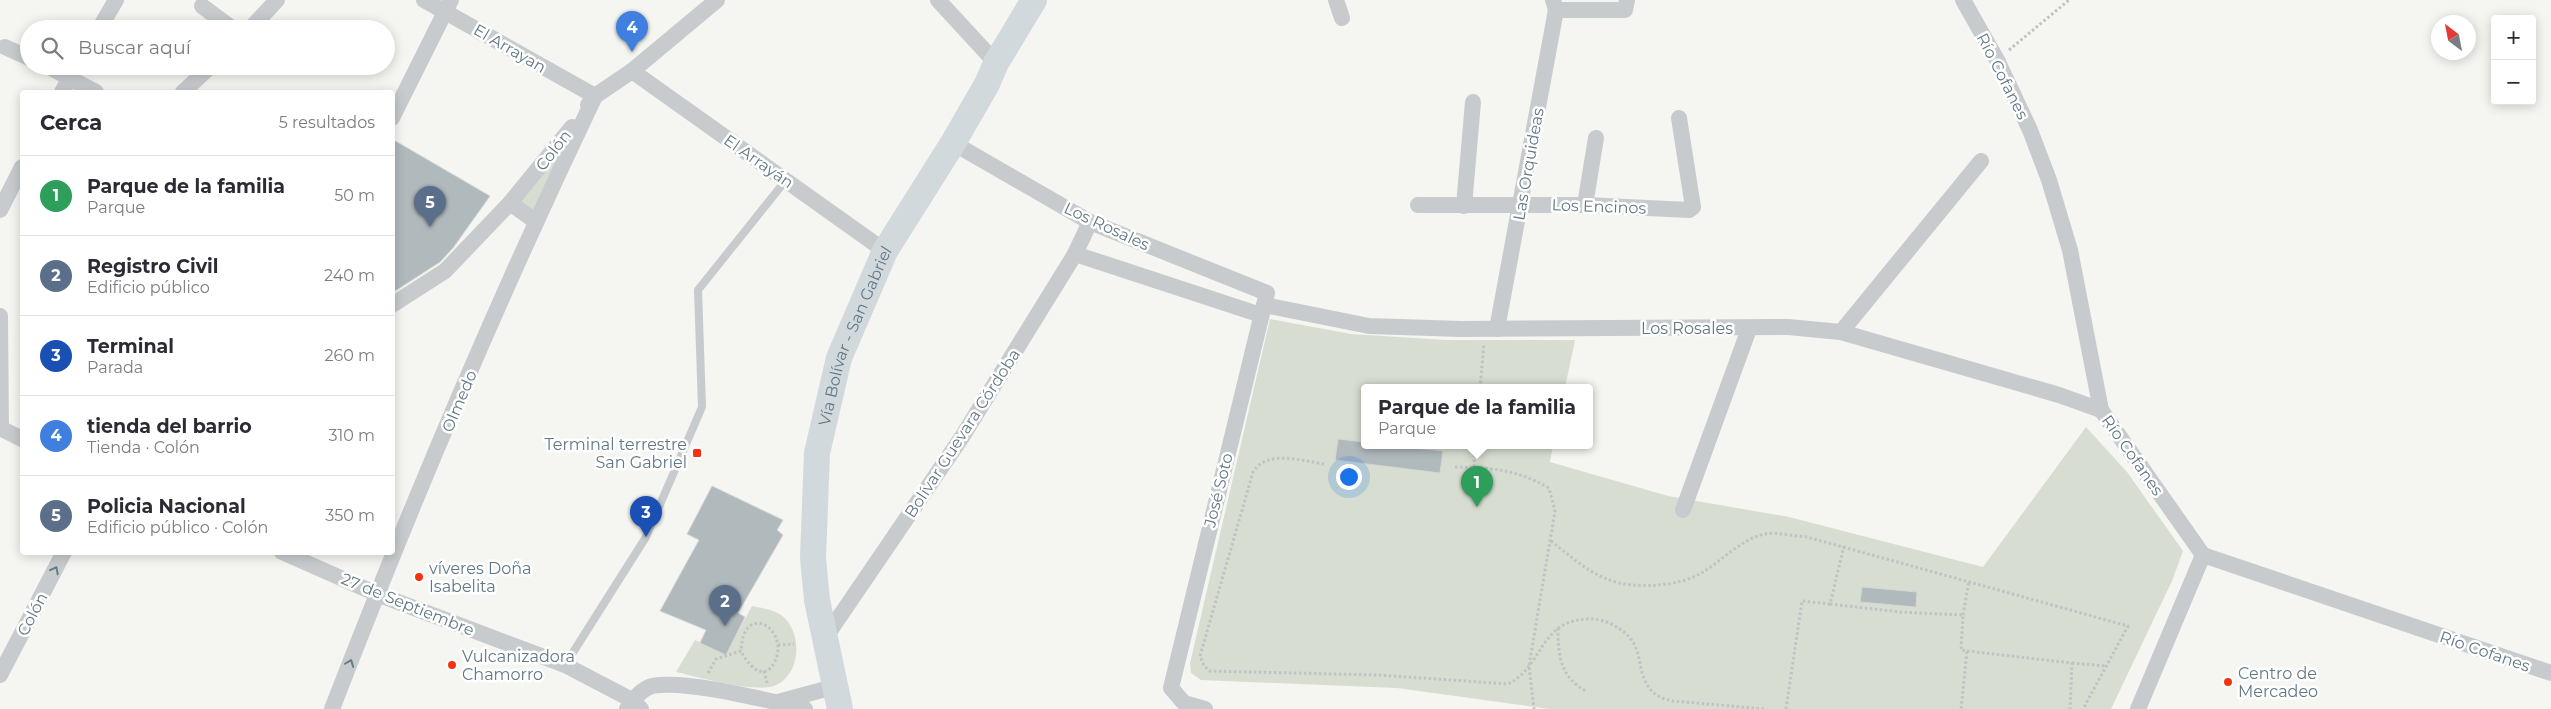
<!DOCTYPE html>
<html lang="es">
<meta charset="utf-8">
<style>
:root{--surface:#fff;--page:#f2f2f3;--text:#2b2b33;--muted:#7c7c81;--line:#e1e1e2;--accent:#b45309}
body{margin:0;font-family:Montserrat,sans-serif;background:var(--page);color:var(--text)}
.controls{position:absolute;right:15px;top:15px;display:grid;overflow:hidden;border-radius:5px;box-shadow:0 2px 12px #0003}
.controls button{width:45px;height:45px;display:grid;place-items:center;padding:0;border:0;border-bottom:1px solid var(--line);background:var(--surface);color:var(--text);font:25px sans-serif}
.compass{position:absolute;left:2431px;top:15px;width:45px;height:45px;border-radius:50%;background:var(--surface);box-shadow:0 2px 12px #0003;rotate:328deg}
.you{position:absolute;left:1348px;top:476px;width:18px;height:18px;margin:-12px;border:4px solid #fff;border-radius:50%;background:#1a73e8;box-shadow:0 0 0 8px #1a73e833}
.badge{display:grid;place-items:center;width:32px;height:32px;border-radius:50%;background:var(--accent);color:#fff;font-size:16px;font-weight:700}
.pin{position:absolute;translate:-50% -41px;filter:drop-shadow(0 1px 2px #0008)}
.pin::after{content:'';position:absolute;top:26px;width:18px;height:15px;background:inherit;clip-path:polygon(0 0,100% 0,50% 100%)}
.popup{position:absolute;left:1361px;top:384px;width:232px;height:65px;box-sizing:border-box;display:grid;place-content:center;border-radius:5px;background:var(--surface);filter:drop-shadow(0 1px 4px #0005);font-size:16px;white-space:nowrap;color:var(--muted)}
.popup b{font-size:19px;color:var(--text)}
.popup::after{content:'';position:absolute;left:50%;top:100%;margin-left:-10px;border:10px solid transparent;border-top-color:var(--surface)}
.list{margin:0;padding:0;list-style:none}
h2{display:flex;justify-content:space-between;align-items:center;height:65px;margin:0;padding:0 20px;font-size:21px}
h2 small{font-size:16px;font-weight:400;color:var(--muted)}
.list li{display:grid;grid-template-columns:32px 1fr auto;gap:15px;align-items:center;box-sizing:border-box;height:80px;padding:0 20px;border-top:1px solid var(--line)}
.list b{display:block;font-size:19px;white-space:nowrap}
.list p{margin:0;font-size:16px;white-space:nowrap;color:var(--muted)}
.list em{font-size:16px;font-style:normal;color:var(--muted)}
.icon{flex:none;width:28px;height:28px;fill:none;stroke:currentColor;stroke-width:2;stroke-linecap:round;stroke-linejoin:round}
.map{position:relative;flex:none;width:2551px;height:709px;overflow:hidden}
.search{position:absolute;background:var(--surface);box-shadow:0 2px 12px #0003;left:20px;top:20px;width:375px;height:55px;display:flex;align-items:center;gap:12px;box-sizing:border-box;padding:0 18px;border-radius:28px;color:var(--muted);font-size:19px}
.panel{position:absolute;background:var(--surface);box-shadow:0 2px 12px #0003;left:20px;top:90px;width:375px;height:465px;border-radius:5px}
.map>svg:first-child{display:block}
.green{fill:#d7ded1}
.building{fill:#b0b9bc;stroke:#d6d6d4}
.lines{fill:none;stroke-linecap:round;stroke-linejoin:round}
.path{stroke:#c0c2c3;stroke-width:3;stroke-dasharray:2.5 2.5;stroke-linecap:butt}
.service{stroke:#c7cbcd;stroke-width:8}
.minor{stroke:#c7cbcd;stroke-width:16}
.trunk{stroke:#d2d9dd;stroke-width:26}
.oneway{stroke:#667c89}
.poi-dot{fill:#f53311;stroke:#fff;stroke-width:2}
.labels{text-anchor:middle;stroke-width:5;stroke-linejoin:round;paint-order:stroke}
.street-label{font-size:16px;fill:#617885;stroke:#fff}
.poi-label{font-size:16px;fill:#617885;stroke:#fff;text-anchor:start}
</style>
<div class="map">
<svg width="2551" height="709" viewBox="0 0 2551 709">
<rect width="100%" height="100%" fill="#f5f5f1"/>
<g class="green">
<polygon points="593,105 539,212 510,203"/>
<polygon points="1270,319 1351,334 1446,340 1575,340 1565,388 1364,388 1364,446 1553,446 1550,462 1668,496 1789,517 1983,567 2086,427 2127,472 2183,551 2172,581 2111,709 1550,709 1397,688 1201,680 1191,673 1190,663"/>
<path d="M752 606C762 608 772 609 781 615 803 631 802 675 774 686 754 693 698 677 676 672L695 640 726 654Z"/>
</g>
<g class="building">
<polygon points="392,139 490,196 453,248 440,262 392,293"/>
<polygon points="1338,439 1364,442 1364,446 1397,446 1443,451 1440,473 1335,460"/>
<polygon points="712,486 783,520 777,530 783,535 738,613 745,617 726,655 700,643 706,630 660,611 699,540 687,534"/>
<polygon points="1862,587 1917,592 1916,607 1860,602"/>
</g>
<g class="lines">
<g class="path">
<polyline points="2009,50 2069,0"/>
<polyline points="1480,388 1484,344"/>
<path d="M1324 464C1302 461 1267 449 1253 472L1200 656 1204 666 1210 671 1378 675 1508 684C1543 667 1539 621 1587 619 1597 618 1605 621 1613 625 1648 643 1633 667 1650 689 1656 697 1665 699 1673 701L1765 709"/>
<path d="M1455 467C1492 468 1516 469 1549 488L1555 511 1529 666 1534 709"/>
<polyline points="1474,467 1475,446"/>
<path d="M1551 541C1569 555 1586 571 1607 579 1633 590 1680 587 1703 572 1723 560 1741 539 1765 534 1777 532 1794 536 1807 537L2128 626 2083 709"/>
<polyline points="1830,604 1900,612 1963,615 1961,650 1967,651 1961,709"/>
<polyline points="1963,615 1969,581"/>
<path d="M1558 628C1558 655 1560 677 1586 691"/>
<polyline points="778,645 794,644"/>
<polyline points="1967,651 2072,663 2070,709"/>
<polyline points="2072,663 2105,666"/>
<polyline points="764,671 767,683"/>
<path d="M708 673 716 659 741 651C747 664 764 683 774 663 792 630 743 599 741 651"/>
<polyline points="1786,709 1802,601 1830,604 1844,546"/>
</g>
<polyline class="service" points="565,665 646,537 702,407 698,290 786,180"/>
<g class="minor">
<polyline points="938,0 996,63"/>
<polyline points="1336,0 1342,18"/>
<polyline points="1963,0 1997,60 2030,130 2049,180 2070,250 2101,410 2203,555 2551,673"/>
<polyline points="202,6 233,29"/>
<polyline points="1556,10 1625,10 1627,0"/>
<polyline points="99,29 116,0"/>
<polyline points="250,29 277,0"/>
<polyline points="5,47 29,58"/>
<polyline points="47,66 96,92"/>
<polyline points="632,71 885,251"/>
<polyline points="62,92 76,66"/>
<polyline points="183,92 211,66"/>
<polyline points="588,105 595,96 632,71 717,0"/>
<polyline points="392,118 451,0"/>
<polyline points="953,143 1090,222 1267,293 1171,688 1184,703 1205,709"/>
<polyline points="510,203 535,221"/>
<polyline points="1418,205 1585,205 1689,210 1693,207 1679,118"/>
<polyline points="1585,205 1596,138"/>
<polyline points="1464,206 1473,102"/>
<polyline points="0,210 22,167"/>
<polyline points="1075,254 1261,315"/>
<polyline points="392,305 445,271 510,203 572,127"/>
<polyline points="1264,305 1369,326 1461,329 1788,327 1841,332 2059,395 2101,410"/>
<polyline points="0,316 1,429"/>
<polyline points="1497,329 1556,10 1553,0"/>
<polyline points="1841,332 1981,161"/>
<polyline points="0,428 22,439"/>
<polyline points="1683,510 1749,329"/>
<polyline points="282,552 377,594 565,665 632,700 641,709"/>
<polyline points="825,638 962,437 1075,254 1090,222"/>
<polyline points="0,675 64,552"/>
<polyline points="778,702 833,687"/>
<path d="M332 709C412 502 499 297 595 96L424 0"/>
<path d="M627 709C632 700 642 689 652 686 686 679 769 701 805 709"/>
<polyline points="2138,709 2203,555"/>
</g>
<path class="trunk" id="s1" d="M840 709 817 600 813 558 817 453 839 358 885 251 953 143 987 84 996 63 1034 0"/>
</g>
<defs><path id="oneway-chevron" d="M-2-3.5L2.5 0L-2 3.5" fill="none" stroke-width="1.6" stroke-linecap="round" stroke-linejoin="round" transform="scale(1.25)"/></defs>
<g class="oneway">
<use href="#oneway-chevron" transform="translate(55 570) rotate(-62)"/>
<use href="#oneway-chevron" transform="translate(350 663) rotate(-69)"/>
</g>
<g class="poi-dot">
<rect x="692" y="448" width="10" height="10" rx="2.5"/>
<circle cx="419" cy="577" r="5"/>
<circle cx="452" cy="665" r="5"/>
<circle cx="2228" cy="682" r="5"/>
</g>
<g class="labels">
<g class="street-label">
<text transform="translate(510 48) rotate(30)" y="6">El Arrayan</text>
<text transform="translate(2003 76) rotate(63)" y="6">Río Cofanes</text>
<text transform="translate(553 150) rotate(-52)" y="6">Colón</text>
<text transform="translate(759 161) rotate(35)" y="6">El Arrayán</text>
<text transform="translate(1528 164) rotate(-80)" y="6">Las Orquideas</text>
<text transform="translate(1599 206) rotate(2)" y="6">Los Encinos</text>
<text transform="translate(1107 226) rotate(25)" y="6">Los Rosales</text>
<text x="1687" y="334">Los Rosales</text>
<text dy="6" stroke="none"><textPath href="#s1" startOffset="382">Vía Bolívar - San Gabriel</textPath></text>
<text transform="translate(459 401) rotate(-67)" y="6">Olmedo</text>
<text transform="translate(962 433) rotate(-57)" y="6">Bolívar Guevara Córdoba</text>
<text transform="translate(2133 455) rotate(55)" y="6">Río Cofanes</text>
<text transform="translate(1218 490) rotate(-76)" y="6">José Soto</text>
<text transform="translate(408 604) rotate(22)" y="6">27 de Septiembre</text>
<text transform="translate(32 614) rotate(-62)" y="6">Colón</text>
<text transform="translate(2485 651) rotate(19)" y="6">Río Cofanes</text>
</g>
<g class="poi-label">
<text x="687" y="450" text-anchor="end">Terminal terrestre<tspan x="687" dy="18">San Gabriel</tspan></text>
<text x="429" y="574">víveres Doña<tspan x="429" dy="18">Isabelita</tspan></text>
<text x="462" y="662">Vulcanizadora<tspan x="462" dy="18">Chamorro</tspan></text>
<text x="2238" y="679">Centro de<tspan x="2238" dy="18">Mercadeo</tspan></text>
</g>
</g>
</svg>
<div class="controls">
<button>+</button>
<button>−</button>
</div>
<svg class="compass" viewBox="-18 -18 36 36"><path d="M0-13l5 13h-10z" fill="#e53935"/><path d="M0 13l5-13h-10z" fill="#7c7c81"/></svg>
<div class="you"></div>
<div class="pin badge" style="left:1477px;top:507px;background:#2e9e5b">1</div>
<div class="popup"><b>Parque de la familia</b>Parque</div>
<div class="pin badge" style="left:725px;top:626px;background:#5c6f8a">2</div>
<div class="pin badge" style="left:646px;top:537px;background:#1a4fb4">3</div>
<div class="pin badge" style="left:632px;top:52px;background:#3f7fe0">4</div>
<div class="pin badge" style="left:430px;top:227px;background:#5c6f8a">5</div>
<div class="search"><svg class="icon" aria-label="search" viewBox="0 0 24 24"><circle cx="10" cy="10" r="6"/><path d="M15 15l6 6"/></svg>Buscar aquí</div>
<section class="panel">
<h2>Cerca<small>5 resultados</small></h2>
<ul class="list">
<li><span class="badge" style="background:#2e9e5b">1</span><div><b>Parque de la familia</b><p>Parque</p></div><em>50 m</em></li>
<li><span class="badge" style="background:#5c6f8a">2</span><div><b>Registro Civil</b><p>Edificio público</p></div><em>240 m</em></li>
<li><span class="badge" style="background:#1a4fb4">3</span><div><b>Terminal</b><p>Parada</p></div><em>260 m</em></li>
<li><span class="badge" style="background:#3f7fe0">4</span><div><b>tienda del barrio</b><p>Tienda · Colón</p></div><em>310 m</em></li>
<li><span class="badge" style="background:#5c6f8a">5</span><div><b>Policia Nacional</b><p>Edificio público · Colón</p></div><em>350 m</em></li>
</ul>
</section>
</div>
